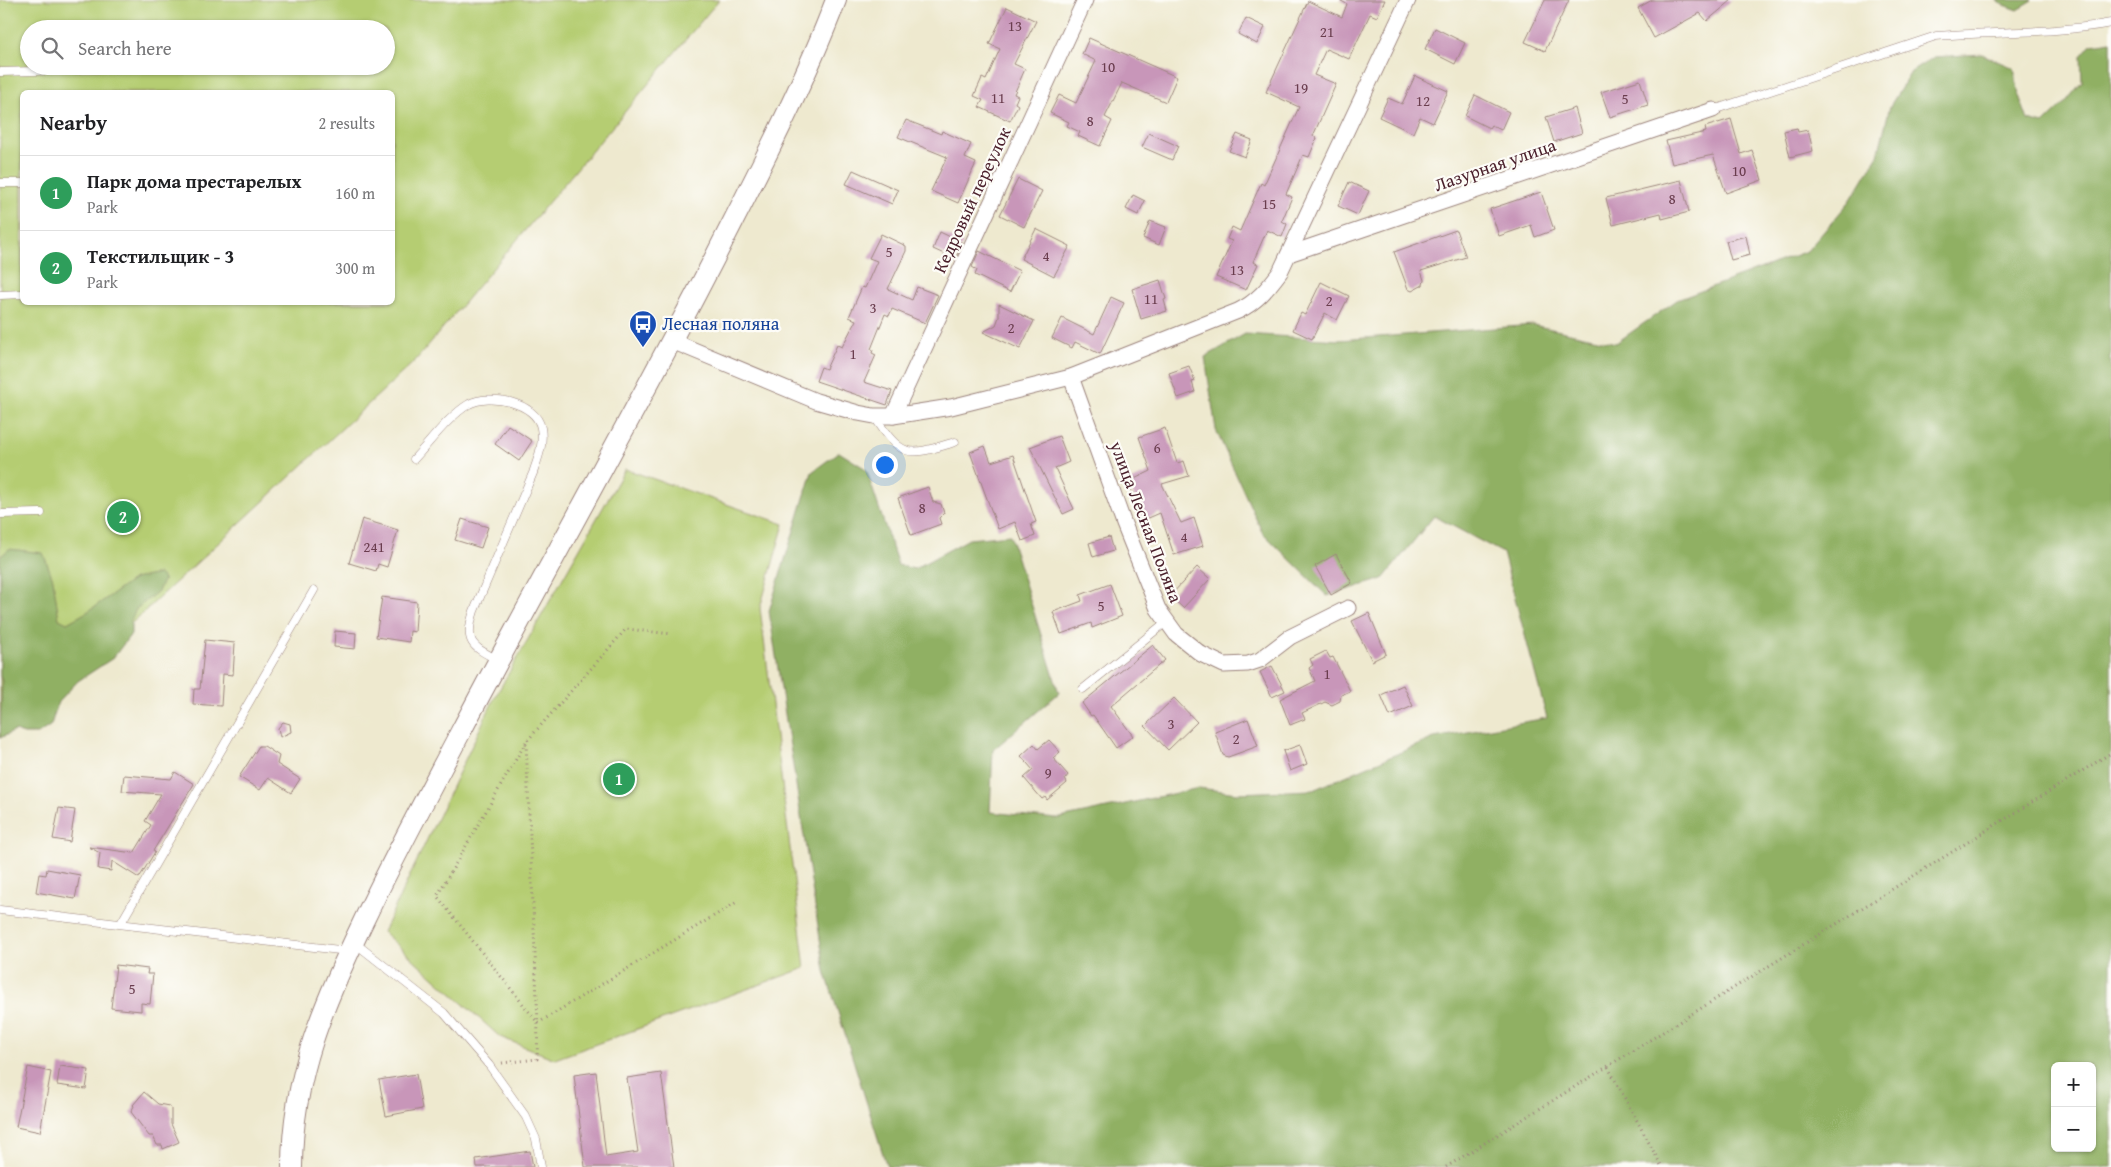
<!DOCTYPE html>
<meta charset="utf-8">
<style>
:root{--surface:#fff;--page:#f6f6f6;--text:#202124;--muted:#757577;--line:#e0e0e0;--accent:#c8321e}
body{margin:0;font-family:"Gentium Book Plus",serif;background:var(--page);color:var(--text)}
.controls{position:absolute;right:15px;bottom:15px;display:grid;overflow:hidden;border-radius:8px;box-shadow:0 1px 4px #0004}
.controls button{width:45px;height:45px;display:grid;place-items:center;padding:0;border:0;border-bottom:1px solid var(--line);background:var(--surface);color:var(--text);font:25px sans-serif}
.you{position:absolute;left:884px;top:464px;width:18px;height:18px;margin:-12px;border:4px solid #fff;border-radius:50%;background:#1a73e8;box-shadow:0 0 0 8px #1a73e833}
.badge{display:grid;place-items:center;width:32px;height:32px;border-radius:50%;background:var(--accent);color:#fff;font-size:16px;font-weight:700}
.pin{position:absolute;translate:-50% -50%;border:2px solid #fff;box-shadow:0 1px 5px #0006}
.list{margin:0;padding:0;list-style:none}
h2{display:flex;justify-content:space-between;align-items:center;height:65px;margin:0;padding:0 20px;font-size:21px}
h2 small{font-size:16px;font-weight:400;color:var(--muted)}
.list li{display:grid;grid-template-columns:32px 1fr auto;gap:15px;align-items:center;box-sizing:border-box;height:75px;padding:0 20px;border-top:1px solid var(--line)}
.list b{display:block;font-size:19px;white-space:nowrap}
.list p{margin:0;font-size:16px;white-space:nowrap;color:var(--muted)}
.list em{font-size:16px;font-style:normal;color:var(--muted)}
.icon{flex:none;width:28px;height:28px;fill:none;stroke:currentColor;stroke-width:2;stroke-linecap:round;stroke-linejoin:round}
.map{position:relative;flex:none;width:2111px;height:1167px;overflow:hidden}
.search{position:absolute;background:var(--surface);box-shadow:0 1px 4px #0004;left:20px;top:20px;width:375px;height:55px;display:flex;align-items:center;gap:12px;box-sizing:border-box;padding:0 18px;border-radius:28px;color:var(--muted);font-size:19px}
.panel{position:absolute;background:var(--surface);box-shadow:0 1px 4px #0004;left:20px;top:90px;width:375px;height:215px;border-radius:8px}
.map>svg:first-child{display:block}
.green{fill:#b5cd72;stroke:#80764e;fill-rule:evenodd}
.forest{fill:#90b064;stroke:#6d6848;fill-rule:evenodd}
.building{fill:#c896b9}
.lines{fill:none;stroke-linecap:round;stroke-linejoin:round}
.service-casing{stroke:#9c847d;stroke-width:9}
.minor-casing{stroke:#9c847d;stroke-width:17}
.secondary-casing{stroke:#9c847d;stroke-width:22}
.path{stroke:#9c847d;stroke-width:3;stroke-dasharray:1 4;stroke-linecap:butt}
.service{stroke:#fff;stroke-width:8}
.minor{stroke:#fff;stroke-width:15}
.secondary{stroke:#fff;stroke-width:20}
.labels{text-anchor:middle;stroke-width:4.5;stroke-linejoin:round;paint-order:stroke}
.number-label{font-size:15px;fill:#6a3d4e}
.street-label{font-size:18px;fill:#4a1f2b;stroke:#fdfcf7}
.transit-label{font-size:18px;fill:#164399;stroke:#fdfcf7;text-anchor:start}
</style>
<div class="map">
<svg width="2111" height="1167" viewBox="0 0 2111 1167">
<rect width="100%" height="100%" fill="#fdfcf7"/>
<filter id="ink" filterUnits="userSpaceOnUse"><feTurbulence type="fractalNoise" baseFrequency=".02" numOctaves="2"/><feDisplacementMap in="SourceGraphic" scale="10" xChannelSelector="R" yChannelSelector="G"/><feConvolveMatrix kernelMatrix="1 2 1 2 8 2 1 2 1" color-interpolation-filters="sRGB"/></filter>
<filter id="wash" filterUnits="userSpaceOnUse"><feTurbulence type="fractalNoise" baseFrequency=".0096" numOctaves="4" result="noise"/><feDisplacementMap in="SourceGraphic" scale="20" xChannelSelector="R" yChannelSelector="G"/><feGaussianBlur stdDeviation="1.12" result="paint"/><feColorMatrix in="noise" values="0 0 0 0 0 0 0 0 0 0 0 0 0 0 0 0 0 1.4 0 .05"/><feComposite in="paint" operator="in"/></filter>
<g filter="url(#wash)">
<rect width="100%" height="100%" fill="#eee9cf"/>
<g class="green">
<path d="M0 0H719L415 361 79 672 0 725ZM29 29H386V66H29ZM22 92H392V302H22Z"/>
<polygon points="625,469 784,524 760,608 805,968 555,1059 500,1037 383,932 494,699"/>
</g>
<g class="forest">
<polygon points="1997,0 2033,0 2033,1 2018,10 1999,3"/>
<path d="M2111 41V1167H887L825 971 769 611 812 472 839 452 866 469 898 565 914 569 969 539 1010 535 1059 693 993 750 990 812 1056 819 1199 788 1237 793 1313 790 1434 738 1547 718 1503 553 1434 516 1383 579 1327 596 1262 532 1216 430 1205 357 1245 334 1339 340 1533 325 1616 343 1677 300 1807 251 1850 201 1878 155 1890 106 1911 72 1934 57 1982 54 2014 68 2019 96 2028 120 2043 124 2064 104 2082 82 2081 56 2091 44ZM2055 1066H2092V1148H2055Z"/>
<polygon points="9,549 43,553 53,579 59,619 67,623 87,612 134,579 159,574 164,579 158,591 136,609 131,621 131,634 113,658 78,681 58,702 51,725 38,734 24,734 15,731 0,738 2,681 0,676 0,557"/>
</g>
<g id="blocks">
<g class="building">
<polygon points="1339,0 1385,0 1377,17 1370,14 1349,59 1326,49 1314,75 1336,84 1313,136 1317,138 1309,157 1303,155 1286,194 1292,197 1282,221 1287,224 1282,237 1267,230 1253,262 1258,264 1246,290 1216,277 1232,241 1227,239 1232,227 1240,231 1261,183 1264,185 1299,107 1266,92 1308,1 1342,17 1347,4"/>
<polygon points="1545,0 1569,0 1545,51 1525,42"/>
<polygon points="1652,0 1732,0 1707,21 1700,13 1654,38 1638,8"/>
<polygon points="1007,7 1036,21 1014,64 1025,69 1014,94 1018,96 1015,103 1018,105 1010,121 979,107 983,100 974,96 982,78 986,80 1000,49 989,44"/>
<polygon points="1246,18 1265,27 1257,44 1238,34"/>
<polygon points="1435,28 1465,43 1455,64 1425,49"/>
<polygon points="1089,38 1177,77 1166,102 1122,83 1105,117 1112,121 1100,146 1078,136 1080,132 1067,126 1069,122 1050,113 1059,95 1076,103 1096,61 1082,54"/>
<polygon points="1415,76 1448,91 1433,123 1420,117 1413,133 1379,117 1388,98 1402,104"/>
<polygon points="1640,80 1648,105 1610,117 1601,92"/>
<polygon points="1475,95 1509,112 1501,130 1491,125 1489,128 1465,116"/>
<polygon points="1575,108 1582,133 1554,142 1546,117"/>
<polygon points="1731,119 1741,154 1752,150 1762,180 1726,193 1713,155 1672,164 1666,141 1706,132 1705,127"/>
<polygon points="906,120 941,134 942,131 971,144 965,158 976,163 958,203 931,191 947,157 898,137"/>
<polygon points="1797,128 1798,132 1808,130 1813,151 1790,157 1784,131"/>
<polygon points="1149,133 1178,146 1172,160 1142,147"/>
<polygon points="1237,134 1252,140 1245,157 1229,151"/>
<polygon points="853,170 898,190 892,204 846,184"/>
<polygon points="1018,179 1042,191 1024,227 1000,215"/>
<polygon points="1681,180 1689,212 1662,219 1661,213 1613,225 1606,198"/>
<polygon points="1349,182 1369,191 1358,215 1338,206"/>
<polygon points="1541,192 1554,230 1535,237 1531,225 1499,236 1490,209"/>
<polygon points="1133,195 1145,201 1138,215 1126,209"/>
<polygon points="1150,221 1166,227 1159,245 1143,238"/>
<polygon points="1036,229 1070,246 1054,276 1021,259"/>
<polygon points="1456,230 1466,257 1421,271 1424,280 1423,285 1412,291 1408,289 1394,252"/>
<polygon points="940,232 963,243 955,259 933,249"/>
<polygon points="881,234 906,246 906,251 888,289 912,300 917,287 938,295 925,323 892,309 889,316 885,314 871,349 873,350 872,353 876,355 864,382 892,391 887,405 816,381 821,367 826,369 837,345 842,347 856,320 849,317 862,287 865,288 877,261 869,258"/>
<polygon points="1746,236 1750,255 1731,260 1726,241"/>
<polygon points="979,251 1020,271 1010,292 975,275 977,270 972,267"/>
<polygon points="1160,280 1166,299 1164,300 1167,311 1141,319 1132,289"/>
<polygon points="1321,282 1349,296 1337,320 1325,313 1312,339 1293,330 1301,313 1305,315"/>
<polygon points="1111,297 1124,303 1100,354 1075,342 1072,348 1052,338 1062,318 1094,334"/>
<polygon points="999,304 1034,321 1020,349 983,332 996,325 999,317"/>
<polygon points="1189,366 1195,381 1192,382 1195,392 1178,398 1169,373"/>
<polygon points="508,425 532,441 519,461 495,444"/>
<polygon points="1165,428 1177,463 1184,461 1189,476 1162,484 1181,523 1194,518 1203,546 1174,555 1160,513 1144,520 1128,482 1151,471 1139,437"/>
<polygon points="1059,436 1069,462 1055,468 1074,509 1063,514 1030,447"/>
<polygon points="985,446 991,462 1013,455 1036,522 1031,524 1035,536 1022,541 1015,522 998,529 970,452"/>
<polygon points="928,487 933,502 941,504 944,513 939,518 941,524 911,535 898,498"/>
<polygon points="362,519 398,530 387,567 378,564 376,571 349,563"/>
<polygon points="462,519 488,527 481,548 455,540"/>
<polygon points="1109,537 1113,551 1093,557 1089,543"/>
<polygon points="1336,554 1352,583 1331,595 1315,566"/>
<polygon points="1197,567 1210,579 1183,608 1170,596"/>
<polygon points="1110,584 1122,616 1092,628 1091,623 1061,634 1053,612 1082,601 1080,595"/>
<polygon points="382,597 417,602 415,632 410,631 409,642 376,637"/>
<polygon points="1369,613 1386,654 1372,661 1352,621"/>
<polygon points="335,631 356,633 355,649 334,647"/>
<polygon points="205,640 235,643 233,675 223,674 221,706 193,704 194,689 200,689"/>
<polygon points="1153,645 1165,660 1111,706 1133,736 1116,748 1093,715 1091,716 1082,703"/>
<polygon points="1326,651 1330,658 1333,657 1350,691 1341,695 1340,701 1332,705 1325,702 1302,713 1305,719 1290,725 1280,699 1315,681 1309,668 1313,665 1310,659"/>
<polygon points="1272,666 1285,691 1272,697 1260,672"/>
<polygon points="1403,685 1413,706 1390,716 1381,695"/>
<polygon points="1174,698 1197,722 1168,750 1145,726"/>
<polygon points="1248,719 1258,746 1228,757 1223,755 1215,732"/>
<polygon points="283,722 290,724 291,732 280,737 278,728"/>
<polygon points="1049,740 1060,752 1053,758 1068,775 1065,779 1067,783 1047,800 1045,797 1042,799 1024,778 1033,770 1021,756 1034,744 1038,749"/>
<polygon points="1300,745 1307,764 1290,771 1283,751"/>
<polygon points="259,746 264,746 279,756 277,764 300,779 291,793 268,778 260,790 239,777"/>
<polygon points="175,772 194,784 153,851 155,852 139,878 112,861 111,871 98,869 100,853 89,847 134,853 151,825 145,821 161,794 122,791 124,775 171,779"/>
<polygon points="59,808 75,810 70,842 53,839"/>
<polygon points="47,869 80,875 75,899 36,892 39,874 46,875"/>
<polygon points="116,965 148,969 147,974 153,974 150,1004 141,1003 141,1011 111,1008"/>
<polygon points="60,1066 89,1070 86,1089 57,1085"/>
<polygon points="28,1067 51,1072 40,1132 16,1127"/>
<polygon points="596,1072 606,1157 638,1152 627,1078 661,1073 674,1167 585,1167 574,1075"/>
<polygon points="416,1074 422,1109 386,1116 379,1080"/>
<polygon points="144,1092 158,1104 169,1106 171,1109 171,1124 179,1142 163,1149 162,1145 157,1145 153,1136 149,1136 131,1112 134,1106 133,1105"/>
<polygon points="530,1151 533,1167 477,1167 476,1159"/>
</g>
</g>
</g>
<g filter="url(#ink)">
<use href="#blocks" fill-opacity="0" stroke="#9c847d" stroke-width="1"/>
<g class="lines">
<g class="service-casing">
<g id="service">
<polyline points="0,72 207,66"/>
<path d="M1713 110 1936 36C1995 31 2053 34 2111 23"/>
<polyline points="0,183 22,183"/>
<polyline points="0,295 22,294"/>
<path d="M874 416C903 460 908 456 955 442"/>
<path d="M414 459C430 442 449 416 469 404 489 393 536 402 541 428 544 444 538 458 533 473L474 611C464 642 471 646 498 660"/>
<polyline points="0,514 41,513"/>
<polyline points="1083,689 1166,622"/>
<polyline points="0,910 348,951"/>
<polyline points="121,923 314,590"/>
<polyline points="355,943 444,1013 489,1065 526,1117 536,1139 541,1167"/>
</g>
</g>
<g class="minor-casing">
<g id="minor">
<polyline points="1289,254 1713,110"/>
<path d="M672 341 816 401 858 413 874 416H893L951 407 1071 377 1238 311C1257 302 1268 288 1280 272L1408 0"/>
<polyline points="1071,377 1124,524 1158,609 1176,634 1201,654 1224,665 1248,664 1260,660 1290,637 1348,608"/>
<polyline points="893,416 1085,0"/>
</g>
</g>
<g class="secondary-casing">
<path id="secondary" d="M292 1167C292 1075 325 1001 364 920 394 857 427 796 459 735 543 575 632 419 714 259 757 174 802 89 836 0"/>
</g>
<g class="path">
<polyline points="526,742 437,896 538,1023 737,902"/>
<polyline points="502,1063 537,1059 538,1023 526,742 626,629 672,634"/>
<polyline points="1608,1067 1662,1167"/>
<polyline points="1446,1167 2111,753"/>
</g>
<use href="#service" class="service"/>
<use href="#minor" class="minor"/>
<use href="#secondary" class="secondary"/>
</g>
</g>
<defs>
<g id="bus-pin" transform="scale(1.4375)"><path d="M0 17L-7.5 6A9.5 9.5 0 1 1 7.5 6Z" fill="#1a4fb4" stroke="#fdfcf7"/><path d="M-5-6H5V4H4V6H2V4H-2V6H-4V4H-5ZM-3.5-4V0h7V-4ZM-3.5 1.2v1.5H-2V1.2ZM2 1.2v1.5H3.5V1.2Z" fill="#fff"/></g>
</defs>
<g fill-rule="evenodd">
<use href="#bus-pin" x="643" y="324"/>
</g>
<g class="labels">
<g class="number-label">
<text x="1015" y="31">13</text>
<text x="1327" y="37">21</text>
<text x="1108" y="72">10</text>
<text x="1301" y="93">19</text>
<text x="998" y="103">11</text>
<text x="1625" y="104">5</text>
<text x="1423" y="106">12</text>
<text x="1090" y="126">8</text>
<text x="1739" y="176">10</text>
<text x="1672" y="204">8</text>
<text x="1269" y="209">15</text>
<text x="889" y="257">5</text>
<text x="1046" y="261">4</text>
<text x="1237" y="275">13</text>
<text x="1151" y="304">11</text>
<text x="1329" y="306">2</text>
<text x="873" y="313">3</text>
<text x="1011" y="333">2</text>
<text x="853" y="359">1</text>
<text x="1157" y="453">6</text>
<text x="922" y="513">8</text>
<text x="1184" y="542">4</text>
<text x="374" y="552">241</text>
<text x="1101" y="611">5</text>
<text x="1327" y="679">1</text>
<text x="1171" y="729">3</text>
<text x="1236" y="744">2</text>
<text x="1048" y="778">9</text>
<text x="132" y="994">5</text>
</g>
<g class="street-label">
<text transform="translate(1495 165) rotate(-19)" y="6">Лазурная улица</text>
<text transform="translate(972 200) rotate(-65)" y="6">Кедровый переулок</text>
<text transform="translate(1146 522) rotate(69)" y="6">улица Лесная Поляна</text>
</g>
<g class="transit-label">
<text x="662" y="330">Лесная поляна</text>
</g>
</g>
</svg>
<div class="controls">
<button>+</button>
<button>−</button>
</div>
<div class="you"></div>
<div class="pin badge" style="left:619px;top:779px;background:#2e9e5b">1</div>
<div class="pin badge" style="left:123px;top:517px;background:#2e9e5b">2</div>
<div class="search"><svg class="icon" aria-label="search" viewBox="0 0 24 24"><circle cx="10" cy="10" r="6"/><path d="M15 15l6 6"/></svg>Search here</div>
<section class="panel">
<h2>Nearby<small>2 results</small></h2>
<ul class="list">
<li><span class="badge" style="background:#2e9e5b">1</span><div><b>Парк дома престарелых</b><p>Park</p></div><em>160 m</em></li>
<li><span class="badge" style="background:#2e9e5b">2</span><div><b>Текстильщик - 3</b><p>Park</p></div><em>300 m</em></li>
</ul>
</section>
</div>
